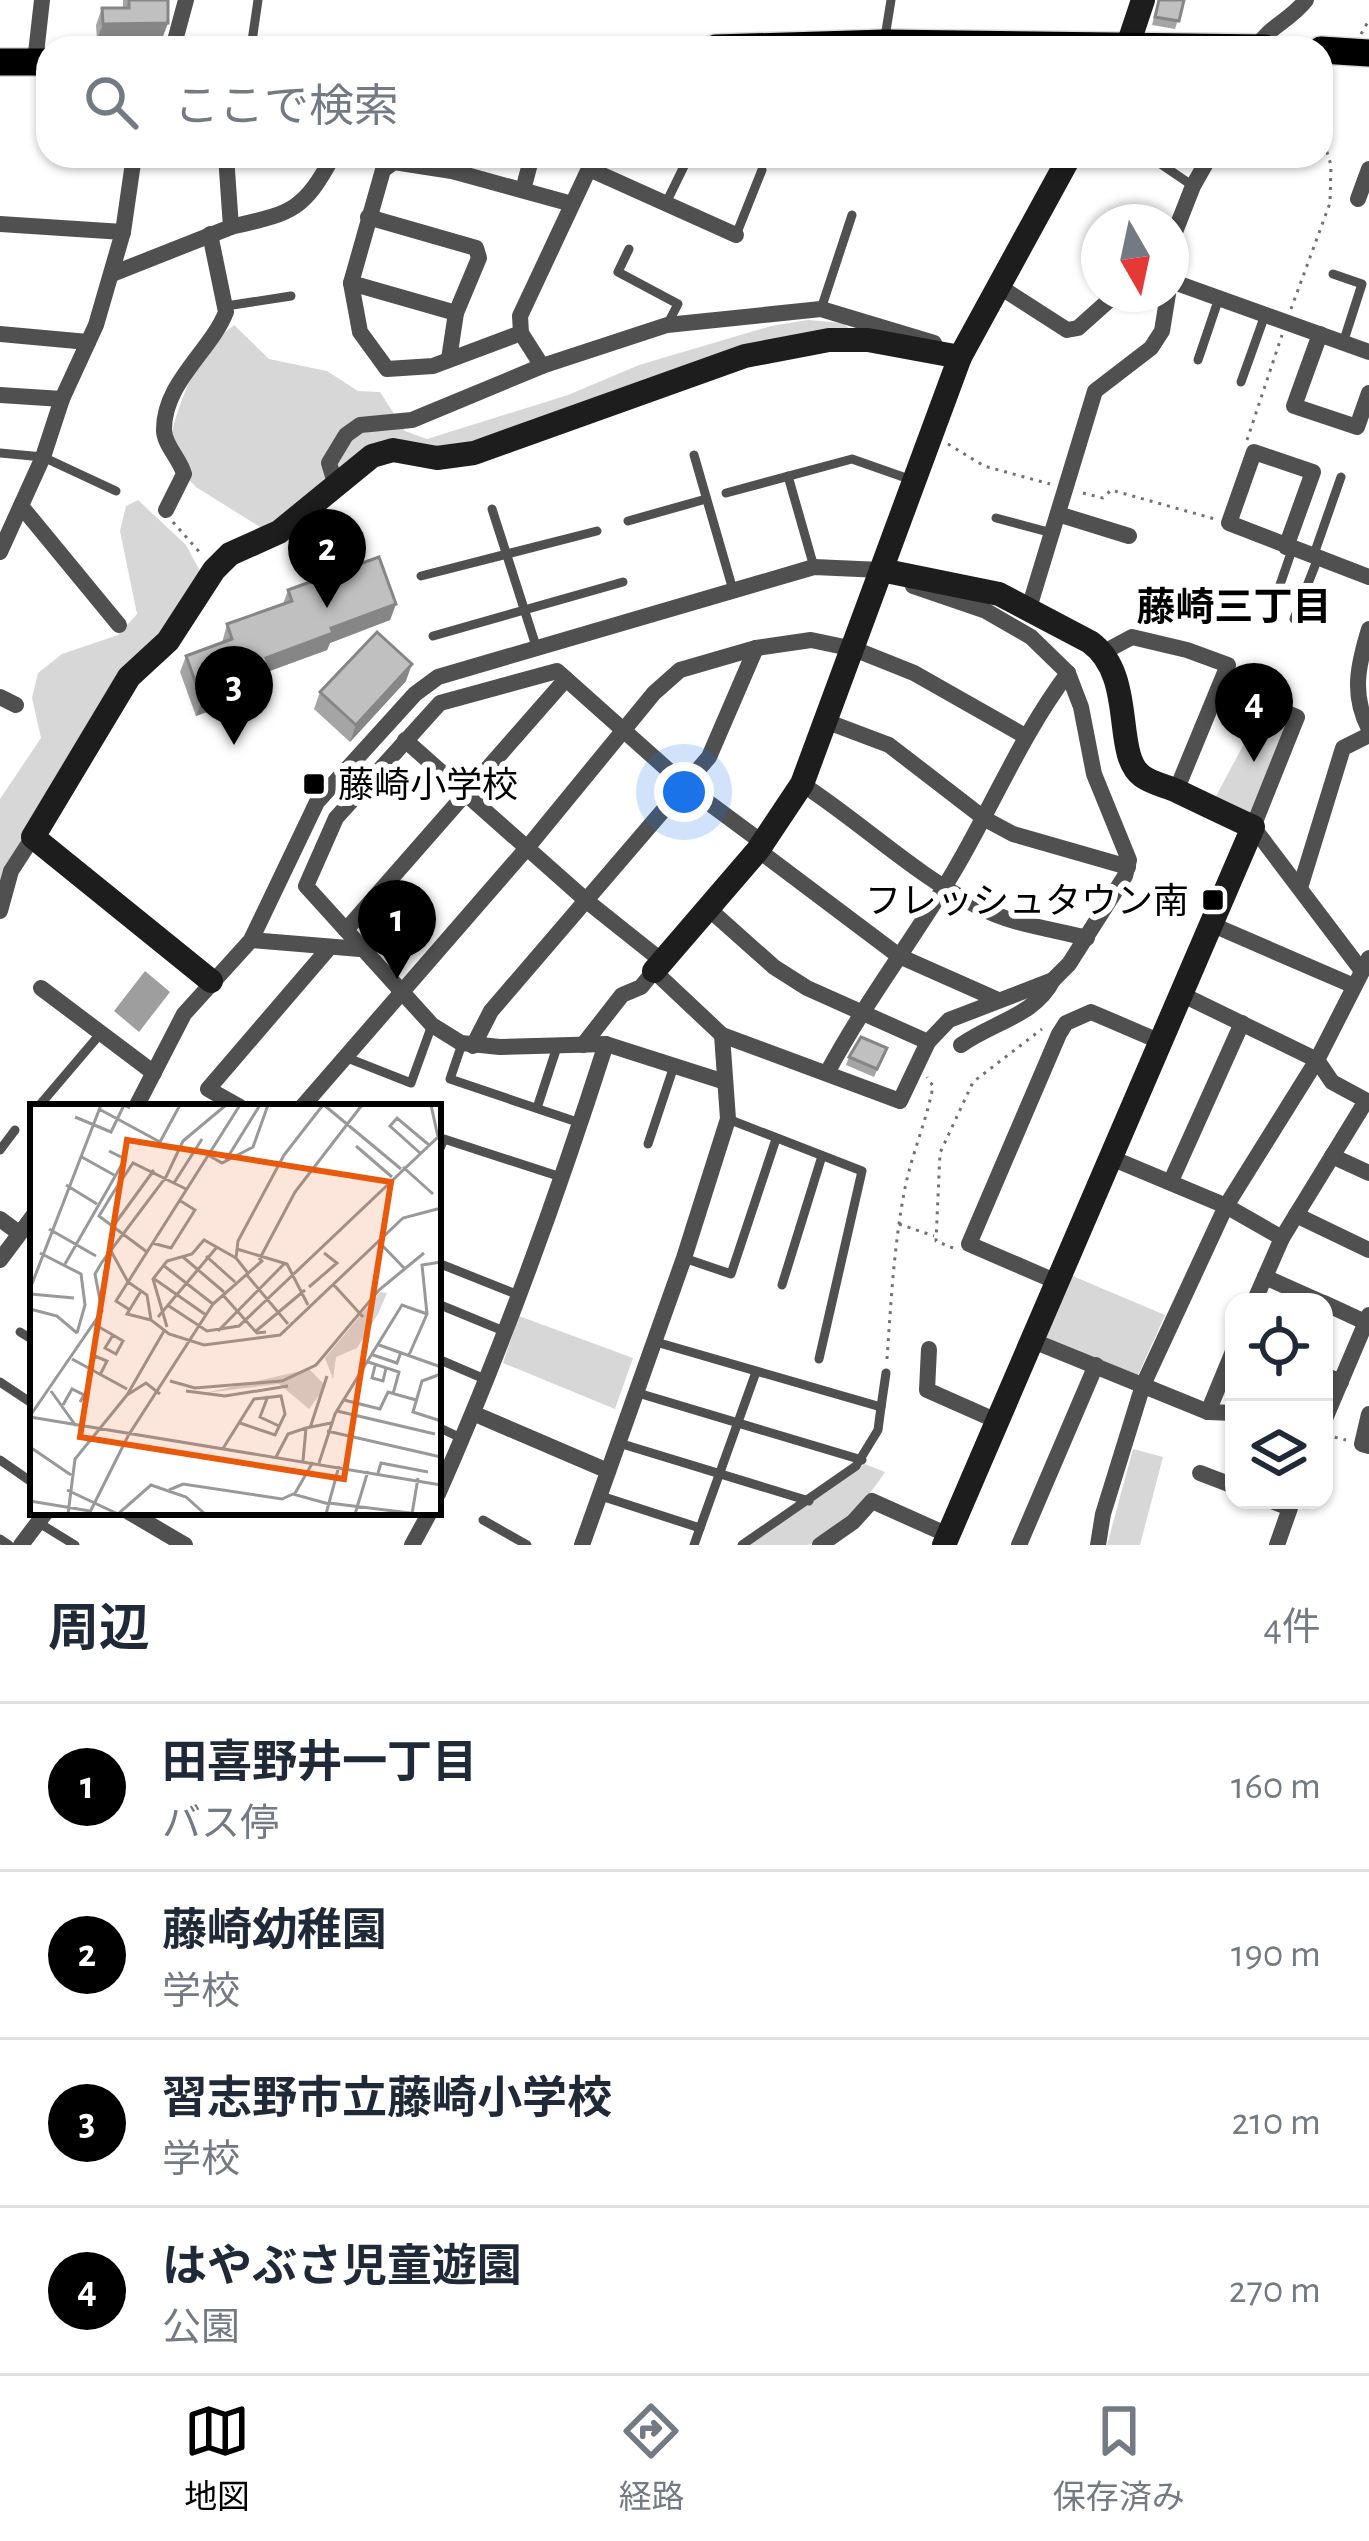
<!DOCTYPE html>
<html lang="ja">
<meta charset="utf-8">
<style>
:root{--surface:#fff;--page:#f2f2f3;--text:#1f2937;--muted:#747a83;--line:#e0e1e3;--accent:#000}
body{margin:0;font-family:"Alegreya Sans","Noto Sans JP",sans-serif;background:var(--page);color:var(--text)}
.controls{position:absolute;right:36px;bottom:36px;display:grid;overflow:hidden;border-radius:24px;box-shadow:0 3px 9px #0004}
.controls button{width:108px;height:108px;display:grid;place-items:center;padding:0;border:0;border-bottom:3px solid var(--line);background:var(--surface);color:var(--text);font:60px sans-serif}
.compass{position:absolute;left:1081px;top:204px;width:108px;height:108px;border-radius:50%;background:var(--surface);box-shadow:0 3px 9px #0004;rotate:171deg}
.you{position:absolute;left:684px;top:792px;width:42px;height:42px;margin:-30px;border:9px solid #fff;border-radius:50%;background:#1a73e8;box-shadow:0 0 0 18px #1a73e833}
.badge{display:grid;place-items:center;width:78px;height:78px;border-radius:50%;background:var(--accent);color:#fff;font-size:39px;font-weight:700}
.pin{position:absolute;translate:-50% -99px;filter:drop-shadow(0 3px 6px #0008)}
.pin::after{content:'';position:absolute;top:63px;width:42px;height:36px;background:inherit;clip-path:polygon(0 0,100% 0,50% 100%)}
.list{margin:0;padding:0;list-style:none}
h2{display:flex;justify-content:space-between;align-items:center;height:156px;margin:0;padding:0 48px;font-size:51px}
h2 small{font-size:39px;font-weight:400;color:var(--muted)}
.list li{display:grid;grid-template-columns:78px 1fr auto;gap:36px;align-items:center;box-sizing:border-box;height:168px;padding:0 48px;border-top:3px solid var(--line)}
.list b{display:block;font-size:45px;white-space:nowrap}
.list p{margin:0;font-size:39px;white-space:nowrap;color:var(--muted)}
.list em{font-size:39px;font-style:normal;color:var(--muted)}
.icon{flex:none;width:66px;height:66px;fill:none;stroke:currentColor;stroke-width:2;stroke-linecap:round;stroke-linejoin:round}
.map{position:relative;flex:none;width:1369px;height:1545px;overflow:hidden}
.search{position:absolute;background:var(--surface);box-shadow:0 3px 9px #0004;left:36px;right:36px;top:36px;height:132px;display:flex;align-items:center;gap:30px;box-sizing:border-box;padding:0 42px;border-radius:36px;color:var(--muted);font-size:45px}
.sheet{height:828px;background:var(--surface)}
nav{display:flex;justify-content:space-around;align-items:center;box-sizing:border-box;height:168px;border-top:3px solid var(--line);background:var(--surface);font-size:33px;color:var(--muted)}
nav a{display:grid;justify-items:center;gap:6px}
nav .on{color:var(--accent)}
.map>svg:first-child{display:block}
.green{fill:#d7d7d7}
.water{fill:#9e9e9e}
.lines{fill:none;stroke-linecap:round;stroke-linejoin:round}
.primary-casing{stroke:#dbdbdb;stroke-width:30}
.path{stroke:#727272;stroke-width:3;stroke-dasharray:3 6;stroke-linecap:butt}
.lane{stroke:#505050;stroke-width:9}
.street{stroke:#505050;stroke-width:16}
.secondary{stroke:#1d1d1d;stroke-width:24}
.primary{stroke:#000;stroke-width:27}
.wall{fill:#a5a5a5}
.shaded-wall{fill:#868686}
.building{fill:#c0c0c0;stroke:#868686;stroke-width:3}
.poi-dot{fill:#000;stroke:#fff;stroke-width:4.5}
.labels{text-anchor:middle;stroke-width:12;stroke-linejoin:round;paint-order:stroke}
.poi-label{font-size:36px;fill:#000;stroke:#fff;text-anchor:start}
.neighbourhood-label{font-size:39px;font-weight:bold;fill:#000;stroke:#fff}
.inset-road{fill:none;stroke:#999;stroke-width:3}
.view{fill:#e8590c;fill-opacity:0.15;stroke:#e8590c;stroke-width:6}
.inset-edge{fill:none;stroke:#000;stroke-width:6}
</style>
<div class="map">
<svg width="1369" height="1545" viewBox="0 0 1369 1545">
<rect width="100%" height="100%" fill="#fff"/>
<g class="green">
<path d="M808 320 843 323 856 335 473 448 389 444 263 529 196 487 166 456C177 407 193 355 234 325L269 359 327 371 358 391 380 392 405 431 427 439 568 395 639 365 771 326Z"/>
<polygon points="138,500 186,545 200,571 0,887 0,799 41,738 32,698 38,673 62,654 118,635 137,614 120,531 126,506"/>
<polygon points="1263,708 1284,717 1288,726 1253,814 1215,798"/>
<polygon points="1068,1274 1165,1315 1138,1375 1043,1336"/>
<polygon points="519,1316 633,1358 615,1409 503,1363"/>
<polygon points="1133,1449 1163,1457 1140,1545 1107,1545"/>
<path d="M865 1464 885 1472C871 1494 834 1539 808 1545 791 1545 767 1545 749 1545Z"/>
</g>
<polygon class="water" points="145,971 170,992 139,1032 114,1011"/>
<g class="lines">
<g class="primary-casing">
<g id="primary">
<polyline points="716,48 885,43 1265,48"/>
<polyline points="1321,50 1369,53"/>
<polyline points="0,62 48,62"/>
</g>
</g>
<g class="path">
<polyline points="1361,34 1369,20"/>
<polyline points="1291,309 1330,203 1331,165 1322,136 1326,69"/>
<polyline points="1247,440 1282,335"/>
<polyline points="948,444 984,466 1050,484"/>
<polyline points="1083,493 1103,498 1111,490 1215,519"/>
<polyline points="173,522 202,555"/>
<polyline points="899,1224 934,1236"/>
<polyline points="953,1248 936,1241 940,1153 973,1082 1042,1029"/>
<path d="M887 1359C891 1302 894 1244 905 1188 912 1153 927 1120 933 1086L927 1077"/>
<polyline points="1326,1435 1346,1440"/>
</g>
<g class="lane">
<polyline points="885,37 891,0"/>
<polyline points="251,48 258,0"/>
<polyline points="1149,156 1193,186"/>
<polyline points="666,203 689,156"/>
<polyline points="736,235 762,170"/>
<polyline points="629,249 618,272 678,304 667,325"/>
<polyline points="1333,274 1362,284 1343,343"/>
<polyline points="226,306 291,296"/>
<polyline points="821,309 852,215"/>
<polyline points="1198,360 1219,298"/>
<polyline points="1241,382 1265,315"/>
<polyline points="0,453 43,457 116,491"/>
<polyline points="694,455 733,590"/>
<polyline points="788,476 814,567"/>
<polyline points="726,493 852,459 909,479"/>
<polyline points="492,509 536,646"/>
<polyline points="996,518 1052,533"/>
<polyline points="628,521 706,499"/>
<polyline points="1313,557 1341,477"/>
<polyline points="421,576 597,531"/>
<polyline points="1273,605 1292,550"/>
<polyline points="1294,619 1318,558"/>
<polyline points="433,636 623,582"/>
<polyline points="462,1044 450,1079 580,1123"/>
<polyline points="345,1057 411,1083 432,1025"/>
<polyline points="38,1107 101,1033"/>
<polyline points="537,1108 557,1047"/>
<polyline points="33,1113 33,1114"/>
<polyline points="728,1119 862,1171 819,1359"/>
<polyline points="648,1144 674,1066"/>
<polyline points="0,1150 15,1130"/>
<polyline points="438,1153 444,1139 561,1177"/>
<polyline points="684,1258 731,1274 776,1139"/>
<polyline points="438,1263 521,1296"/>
<polyline points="782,1285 822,1156"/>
<polyline points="438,1304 506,1332"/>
<polyline points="20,1332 33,1340"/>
<polyline points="656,1342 881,1407 878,1430 856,1466 742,1545"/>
<polyline points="438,1359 487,1380"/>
<polyline points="0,1382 33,1404"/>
<polyline points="638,1393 862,1460"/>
<polyline points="881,1407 886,1373"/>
<polyline points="438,1427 463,1439"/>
<polyline points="619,1443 809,1501"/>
<polyline points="0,1460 33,1483"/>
<polyline points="601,1496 700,1528 756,1372"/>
<polyline points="483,1520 527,1545"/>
<polyline points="39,1523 75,1545"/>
<polyline points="0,1539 9,1545"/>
<polyline points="694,1545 700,1528"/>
</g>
<g class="street">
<polyline points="173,48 186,0"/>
<path d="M1256 48C1269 26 1291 20 1306 0"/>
<polyline points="35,62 42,0"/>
<polyline points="589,169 736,235"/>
<polyline points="523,190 532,156"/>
<polyline points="1358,199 1369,169"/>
<polyline points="572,204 452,171 394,162 383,170 351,283 360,332 387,369 433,366 521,333 520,316 595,156"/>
<polyline points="368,217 476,248 479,258 456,313 449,359"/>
<polyline points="0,224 123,232"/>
<path d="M231 227C291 213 303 212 333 156"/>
<polyline points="1171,242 1193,186 1210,156"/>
<polyline points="112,274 231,227 226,156"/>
<polyline points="1171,281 1369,352"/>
<polyline points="351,283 456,313"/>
<polyline points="1000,287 1067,330 1078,328 1116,294"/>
<polyline points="521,333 542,366"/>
<polyline points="0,334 88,342"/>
<polyline points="1320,334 1294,406 1357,427 1369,393"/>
<polyline points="0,395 62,399"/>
<polyline points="335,483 329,463 346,435 360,425 412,420 542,366 667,325 821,309 934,343"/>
<polyline points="21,506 119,625"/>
<path d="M166 510 184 474C180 459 165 446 164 431 163 383 211 351 226 312L210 234"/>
<polyline points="1058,514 1129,536"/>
<polyline points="1286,547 1313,472 1254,452 1229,523 1369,577"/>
<polyline points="0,552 43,457 62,399 96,325 123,232 134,156"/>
<polyline points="1029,608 1095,391 1151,348 1162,331 1168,294"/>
<path d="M1369 629C1358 665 1351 695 1369 729"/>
<polyline points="1104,652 1132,637 1187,650 1228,665 1176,791"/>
<polyline points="1221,685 1297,717 1253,827 1362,971"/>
<polyline points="0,697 16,705"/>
<polyline points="828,722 889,745 985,819 1013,834 1128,867"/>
<polyline points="405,740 588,902 662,961"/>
<path d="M802 784C862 823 915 875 979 907 1010 924 1052 929 1087 938"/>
<polyline points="758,850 899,956 996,999"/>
<polyline points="1300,888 1343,748 1369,735"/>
<polyline points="710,910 774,967 807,988 928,1042"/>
<polyline points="0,911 11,871 33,837"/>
<polyline points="1213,925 1354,986"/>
<polyline points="346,930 566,679"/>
<polyline points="251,940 360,949"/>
<polyline points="41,988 154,1073"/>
<polyline points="1181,994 1317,1060 1332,1082 1369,1102"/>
<polyline points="722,1035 900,1101 928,1042 949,1020 1053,980 1069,964 1125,876 1129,860 1094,774 1081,707 1068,673 1031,637 986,611 913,586"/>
<path d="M961 1045C993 1022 1035 1016 1053 980"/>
<polyline points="473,1046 491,1011 709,757 756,648"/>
<path d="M827 1073C865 1002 913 940 954 871 993 805 1022 734 1068 673"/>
<polyline points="725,1082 606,1044 500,1047 461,1043 432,1025 306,886 336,818 440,703 557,671 686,786 763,843"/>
<polyline points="136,1107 184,1014 251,940 317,802 415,694 438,677 814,567 881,570 890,575"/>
<polyline points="240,1107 208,1089 329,948"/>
<polyline points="302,1107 527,848 654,693 680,670 756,648 811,640 854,649 914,673 1025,736"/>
<polyline points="1332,1156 1369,1173"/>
<polyline points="1109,1157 1226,1206 1282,1238"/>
<polyline points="1171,1181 1242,1023"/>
<polyline points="1296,1215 1369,1250"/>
<polyline points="0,1219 19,1233"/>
<polyline points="0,1260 33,1216"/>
<polyline points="1265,1277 1321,1302"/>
<polyline points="1057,1282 969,1244 1059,1034 1066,1023 1091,1012 1161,1042"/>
<polyline points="1254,1302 1282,1238 1366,1101"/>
<polyline points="1324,1303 1365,1322"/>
<polyline points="1031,1340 1208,1412 1234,1413"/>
<polyline points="929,1349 927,1390 997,1421"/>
<polyline points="1324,1375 1341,1382"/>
<polyline points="1208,1412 1234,1349"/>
<polyline points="475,1414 608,1471"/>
<polyline points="1369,1414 1362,1444 1369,1446"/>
<polyline points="1324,1421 1369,1315"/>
<polyline points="1200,1473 1234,1486"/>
<path d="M438 1494C503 1347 557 1197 606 1044"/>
<polyline points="1269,1500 1290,1508 1277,1545"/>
<polyline points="129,1512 185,1545"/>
<polyline points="21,1545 46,1512"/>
<polyline points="412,1545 430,1512"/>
<polyline points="582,1545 684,1258 728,1119 722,1035 654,971 641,987 622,995 583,1045"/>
<polyline points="820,1545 853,1522 872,1501 948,1535"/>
<polyline points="1019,1545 1096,1365"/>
<polyline points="1098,1545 1103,1514 1143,1385 1226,1206 1317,1060 1369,958"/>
</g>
<g class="secondary">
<polyline points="1127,48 1143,0"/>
<path d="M881 570 999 594 1090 642C1137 676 1112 754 1142 776 1151 783 1166 786 1177 791 1202 803 1227 815 1253 827L944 1545"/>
<polyline points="654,971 758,850 802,784 960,357 1070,156"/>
<polyline points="211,981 33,837 129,677 168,641 214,570 230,554 279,532 372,456 393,450 437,458 474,453 745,356 829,340 868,340 960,357"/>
</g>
<use href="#primary" class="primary"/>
</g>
<g class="wall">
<polygon points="123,0 168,0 162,39 97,40 96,25 102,8 123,8"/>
<polygon points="1158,0 1184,0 1175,29 1152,25"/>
<polygon points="288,590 396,604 390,620 330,643 327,650 264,673 255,688 246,692 244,698 196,716 180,672 186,656 222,643 227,624 283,604"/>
<polygon points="406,681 350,742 314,709 320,692"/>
<polygon points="887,1048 874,1077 846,1065 849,1057"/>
</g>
<g class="shaded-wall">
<polygon points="168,23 162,39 97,40 103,24"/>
<polygon points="396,604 390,620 330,643 327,650 264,673 255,688 246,692 244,698 196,716 202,700 248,677 266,658 331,628"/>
<polygon points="412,664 406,681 350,742 356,725"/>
</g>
<g class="building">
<polygon points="129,0 168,0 168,23 103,24 102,8 129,8"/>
<polygon points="1159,0 1184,0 1179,21 1155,17"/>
<polygon points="379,557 396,604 331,628 333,633 266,658 268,664 259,667 261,672 248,677 250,682 202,700 186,656 232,639 227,624 292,601 288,590"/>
<polygon points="377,632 412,664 356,725 320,692"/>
<polygon points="861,1037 887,1048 877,1069 849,1057"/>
</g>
<g class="poi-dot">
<rect x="302" y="772" width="24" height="24" rx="6"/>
<rect x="1201" y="888" width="24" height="24" rx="6"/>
</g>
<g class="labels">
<g class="poi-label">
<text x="338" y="797">藤崎小学校</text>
<text x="1189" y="913" text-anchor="end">フレッシュタウン南</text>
</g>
<g class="neighbourhood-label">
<text x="1234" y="620">藤崎三丁目</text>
</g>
</g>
<g transform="translate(30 1104)">
<rect width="411" height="411" fill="#fff"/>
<path d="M350 188 357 189 348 210 327 244 306 253 303 275 295 254ZM279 265 296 282 279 305 249 280 175 289Z" fill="#d7d7d7"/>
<path class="inset-road" d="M210 1 98 178 117 191 121 216 139 230 174 241 250 231 373 114 411 104M294 1 371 65M69 5 130 38 150 1M45 13 81 28 94 1 100 4M326 42 362 73M390 49 360 22 367 14 399 41M178 51 192 59 223 43 238 1M50 52 84 71M196 56 230 1M373 63 403 90M144 79 172 35M36 81 67 100M84 121 124 66M19 125 66 152M348 137 374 164M122 139 141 144 165 106 149 96M207 145 257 160 278 201M81 147 98 178 86 197 100 206M117 148 69 112 83 89 103 59 156 85M10 149 51 170 55 201 47 229M176 152 205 178M153 153 194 188M229 156 265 88 332 1M35 160 95 55 79 47M133 161 183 200M217 168 206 154 208 137 254 51 293 1M216 170 258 220M123 174 176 211M303 180 333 213M279 183 307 159 294 149M0 185 71 1M111 187 97 210 121 216M0 190 44 194M192 190 227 229 236 228M139 202 177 227 209 222 408 33 401 1M0 205 27 212 47 229M128 213 187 143M62 219 83 231 93 237 86 250 75 244 83 231M137 223 123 175 137 157 162 150 174 136 206 154M188 227 255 159M226 227 275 186M349 241 411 263M343 251 367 259 371 248M379 251 397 210 392 161 411 158M42 255 97 285M338 258 369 268 363 290M345 262 342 274 353 277 356 264M59 264 65 252 77 257 70 271M411 270 392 277 383 308 411 317M140 277 165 284 252 277 286 261 349 186 394 149M21 287 46 322M156 287 195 292 258 282M97 291 134 227M238 292 230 313 249 322M314 296 350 305 358 288 386 296M33 301 42 285 54 291 50 298M307 307 405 330M0 312 72 207 65 170 72 158 136 73 153 37 196 1M0 313 411 381M280 324 297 272M297 327 411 353M0 343 41 371M192 346 224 295 251 292 255 310 245 331 210 319M246 353 258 330 276 324M273 357 276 324 301 319M289 359 305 310 372 201 397 210M348 369 351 359 398 368M37 386 88 410 121 381 156 393 175 410M139 386 153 380 252 395 263 390 299 400M264 391 283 358M0 397 60 407M299 399 388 410M38 410 45 355 97 291 116 279 130 290M59 410 98 332 183 200 233 156M296 410 309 362M325 410 338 367M382 410 388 374"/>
<path class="view" d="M97 36 361 78 314 375 50 333Z"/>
<rect width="411" height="411" class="inset-edge"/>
</g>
</svg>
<div class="controls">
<button><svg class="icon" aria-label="locate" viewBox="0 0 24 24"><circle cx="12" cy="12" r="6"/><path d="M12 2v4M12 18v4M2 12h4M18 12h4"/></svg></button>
<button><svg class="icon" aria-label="layers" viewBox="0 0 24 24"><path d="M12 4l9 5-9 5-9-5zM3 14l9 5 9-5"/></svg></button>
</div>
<svg class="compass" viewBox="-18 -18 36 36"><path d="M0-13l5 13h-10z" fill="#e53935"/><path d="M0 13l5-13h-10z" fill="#747a83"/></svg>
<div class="you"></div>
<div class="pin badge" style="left:397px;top:979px">1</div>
<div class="pin badge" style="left:327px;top:608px">2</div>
<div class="pin badge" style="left:234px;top:745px">3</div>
<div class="pin badge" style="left:1254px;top:762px">4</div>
<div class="search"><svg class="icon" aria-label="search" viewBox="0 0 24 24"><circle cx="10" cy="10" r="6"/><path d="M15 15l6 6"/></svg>ここで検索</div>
</div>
<section class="sheet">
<h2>周辺<small>4件</small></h2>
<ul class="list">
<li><span class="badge">1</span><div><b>田喜野井一丁目</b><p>バス停</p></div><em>160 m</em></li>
<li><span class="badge">2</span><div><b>藤崎幼稚園</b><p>学校</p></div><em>190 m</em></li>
<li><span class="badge">3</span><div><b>習志野市立藤崎小学校</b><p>学校</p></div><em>210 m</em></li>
<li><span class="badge">4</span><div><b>はやぶさ児童遊園</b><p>公園</p></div><em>270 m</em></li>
</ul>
</section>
<nav>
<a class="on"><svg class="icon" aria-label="map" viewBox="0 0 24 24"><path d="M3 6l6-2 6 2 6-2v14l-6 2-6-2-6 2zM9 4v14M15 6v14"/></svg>地図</a>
<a><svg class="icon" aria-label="directions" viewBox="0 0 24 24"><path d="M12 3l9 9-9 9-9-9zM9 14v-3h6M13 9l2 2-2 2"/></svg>経路</a>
<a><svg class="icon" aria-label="saved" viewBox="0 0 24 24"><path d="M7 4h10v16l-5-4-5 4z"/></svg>保存済み</a>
</nav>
